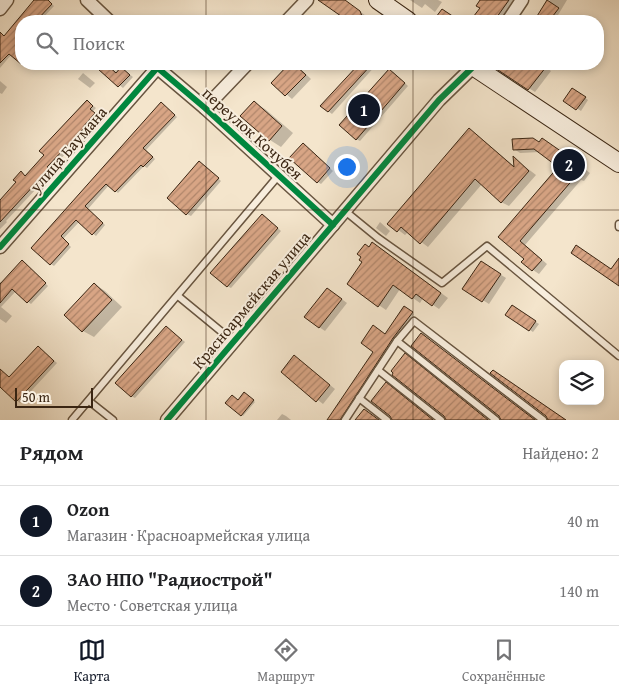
<!DOCTYPE html>
<html lang="ru">
<meta charset="utf-8">
<style>
:root{--surface:#fff;--page:#f2f2f2;--text:#202124;--muted:#757577;--line:#e0e0e0;--accent:#111827}
body{margin:0;font-family:"Gentium Book Plus",serif;background:var(--page);color:var(--text)}
.controls{position:absolute;right:15px;bottom:15px;display:grid;overflow:hidden;border-radius:10px;box-shadow:0 2px 8px #0003}
.controls button{width:45px;height:45px;display:grid;place-items:center;padding:0;border:0;border-bottom:1px solid var(--line);background:var(--surface);color:var(--text);font:25px sans-serif}
.scale{position:absolute;left:15px;bottom:12px;width:78px;box-sizing:border-box;padding-left:5px;border:2px solid #3a2512;border-top:0;font-size:14px;line-height:18px;white-space:nowrap;color:#3a2512;-webkit-text-stroke:4px #f8eede;paint-order:stroke}
.you{position:absolute;left:346px;top:166px;width:18px;height:18px;margin:-12px;border:4px solid #fff;border-radius:50%;background:#1a73e8;box-shadow:0 0 0 8px #1a73e833}
.badge{display:grid;place-items:center;width:32px;height:32px;border-radius:50%;background:var(--accent);color:#fff;font-size:16px;font-weight:700}
.pin{position:absolute;translate:-50% -50%;border:2px solid #fff;box-shadow:0 1px 5px #0006}
.list{margin:0;padding:0;list-style:none}
h2{display:flex;justify-content:space-between;align-items:center;height:65px;margin:0;padding:0 20px;font-size:21px}
h2 small{font-size:16px;font-weight:400;color:var(--muted)}
.list li{display:grid;grid-template-columns:32px 1fr auto;gap:15px;align-items:center;box-sizing:border-box;height:70px;padding:0 20px;border-top:1px solid var(--line)}
.list b{display:block;font-size:19px;white-space:nowrap}
.list p{margin:0;font-size:16px;white-space:nowrap;color:var(--muted)}
.list em{font-size:16px;font-style:normal;color:var(--muted)}
.icon{flex:none;width:28px;height:28px;fill:none;stroke:currentColor;stroke-width:2;stroke-linecap:round;stroke-linejoin:round}
.map{position:relative;flex:none;width:619px;height:420px;overflow:hidden}
.search{position:absolute;background:var(--surface);box-shadow:0 2px 8px #0003;left:15px;right:15px;top:15px;height:55px;display:flex;align-items:center;gap:12px;box-sizing:border-box;padding:0 18px;border-radius:20px;color:var(--muted);font-size:19px}
.sheet{height:205px;background:var(--surface)}
nav{display:flex;justify-content:space-around;align-items:center;box-sizing:border-box;height:70px;border-top:1px solid var(--line);background:var(--surface);font-size:14px;color:var(--muted)}
nav a{display:grid;justify-items:center;gap:2px}
nav .on{color:var(--accent)}
.map>svg:first-child{display:block}
.shadow{fill:#0003}
.building{fill:url(#building-hatch);stroke:#3a2512}
.lines{fill:none;stroke-linecap:round;stroke-linejoin:round}
.lane-casing{stroke:#685540;stroke-width:9}
.street-casing{stroke:#685540;stroke-width:15}
.secondary-casing{stroke:#3a2512;stroke-width:20}
.lane{stroke:#f8eede;stroke-width:6}
.street{stroke:#f8eede;stroke-width:12}
.secondary{stroke:#f8eede;stroke-width:18}
.cycleway-casing{stroke:#f8eede;stroke-width:9}
.cycleway{stroke:#00873e;stroke-width:6}
.grid{fill:none;stroke:#3a2512;stroke-width:1;stroke-opacity:0.55}
.labels{text-anchor:middle;stroke-width:4;stroke-linejoin:round;paint-order:stroke}
.street-label{font-size:16px;fill:#3a2512;stroke:#f8eede}
</style>
<div class="map">
<svg width="619" height="420" viewBox="0 0 619 420">
<defs>
<pattern id="building-hatch" width="6" height="6" patternUnits="userSpaceOnUse" patternTransform="scale(1.25)"><rect width="6" height="6" fill="#d8a585"/><path d="M-1 1l2-2M0 6l6-6M5 7l2-2" fill="none" stroke="#b0866b"/></pattern>
</defs>
<rect width="100%" height="100%" fill="#f4e5cc"/>
<filter id="stains"><feTurbulence type="fractalNoise" baseFrequency=".004" numOctaves="4"/><feColorMatrix values="0 0 0 0 .2 0 0 0 0 .09 0 0 0 0 .02 0 0 0 .5 -.17"/></filter>
<radialGradient id="worn" r=".72"><stop offset=".6" stop-color="#630" stop-opacity="0"/><stop offset="1" stop-color="#630" stop-opacity=".3"/></radialGradient>
<g class="shadow">
<polygon points="35,0 47,0 54,6 40,21 21,21 21,63 11,55 0,68 0,39 5,38"/>
<polygon points="328,0 344,0 366,16 368,21 350,21 325,4"/>
<polygon points="410,0 438,0 442,2 435,12 425,4 422,8"/>
<polygon points="488,0 514,0 500,21 472,21"/>
<polygon points="550,0 567,0 555,20 557,21 534,21"/>
<polygon points="105,64 117,73 121,68 133,77 123,88 100,69"/>
<polygon points="291,64 297,66 311,79 292,99 273,83"/>
<polygon points="360,64 377,64 332,114 328,111 322,106"/>
<polygon points="504,64 541,64 551,71 535,92 500,70"/>
<polygon points="393,72 408,86 360,141 356,139"/>
<polygon points="83,73 95,83 90,88 78,79"/>
<polygon points="0,81 7,87 2,94 0,93"/>
<polygon points="576,91 588,100 581,111 565,100"/>
<polygon points="88,102 96,108 93,111 98,116 85,130 87,131 50,170 52,172 6,221 7,222 0,229 0,202 17,182 21,173 26,177"/>
<polygon points="254,102 265,109 293,133 281,147 270,140"/>
<polygon points="162,103 177,117 146,150 155,159 147,168 144,166 118,193 109,185 88,209 105,225 96,236 79,222 63,239 71,247 54,266 51,264 32,248"/>
<polygon points="469,130 476,134 515,167 514,158 536,175 509,206 501,202 482,184 428,247 408,232 405,235 389,223"/>
<polygon points="540,143 548,143 590,173 584,181 581,180 525,245 547,264 539,274 533,270 525,259 499,237 560,167 540,152 520,153 514,149"/>
<polygon points="307,147 333,171 321,184 318,182"/>
<polygon points="203,165 221,181 191,216 187,214"/>
<polygon points="265,217 281,231 231,288 227,286"/>
<polygon points="380,222 390,231 386,236 376,228"/>
<polygon points="370,248 380,248 448,298 439,309 423,298 420,303 400,289 386,310 348,284 364,262"/>
<polygon points="25,263 48,286 31,304 16,291 1,307 12,316 6,323 0,319 0,282 3,283"/>
<polygon points="487,266 506,278 489,304 464,288"/>
<polygon points="94,284 105,291 122,307 94,337 83,331"/>
<polygon points="328,289 347,303 325,331 319,327"/>
<polygon points="512,307 539,324 533,332 507,315"/>
<polygon points="405,308 414,314 394,339 342,420 328,420"/>
<polygon points="166,327 185,342 135,398 131,396"/>
<polygon points="38,347 57,363 20,403 0,386 0,376 10,378"/>
<polygon points="295,357 335,389 323,404 282,372"/>
<polygon points="245,394 255,402 243,416 227,403 239,401"/>
<polygon points="282,414 286,416 291,420 277,420"/>
</g>
<g class="building">
<polygon points="34,0 48,0 52,4 36,21 21,21 21,64 9,54 0,63 0,32 4,36"/>
<polygon points="318,0 345,0 360,11 364,21 348,21"/>
<polygon points="480,0 509,0 494,21 470,21 480,8 476,6"/>
<polygon points="547,0 559,8 549,21 534,21"/>
<polygon points="442,9 460,21 433,21"/>
<polygon points="103,64 106,64 116,73 121,67 130,75 118,87 98,69"/>
<polygon points="289,64 294,64 306,75 285,96 271,83"/>
<polygon points="359,64 372,64 328,112 320,106"/>
<polygon points="503,64 542,64 546,67 528,90 498,70"/>
<polygon points="389,69 405,83 356,140 339,125"/>
<polygon points="572,88 586,97 576,110 563,101"/>
<polygon points="87,100 93,106 90,109 95,113 83,127 84,128 47,167 49,169 0,222 0,200 16,182 13,180 21,171 25,176 44,155 39,151"/>
<polygon points="254,101 282,126 269,141 240,116"/>
<polygon points="161,102 175,115 143,148 153,157 143,167 141,165 115,192 106,184 85,206 103,223 92,235 76,220 61,236 69,244 50,265 31,248"/>
<polygon points="469,128 514,167 513,156 529,171 501,203 475,179 420,244 401,227 397,232 387,224"/>
<polygon points="533,138 539,142 542,138 585,168 577,179 575,177 520,241 542,260 532,271 521,262 524,259 498,237 558,167 534,149 513,150 512,139"/>
<polygon points="303,143 330,168 317,183 289,158"/>
<polygon points="199,161 219,178 186,215 167,198"/>
<polygon points="262,214 278,228 227,287 210,273"/>
<polygon points="372,242 441,293 432,306 416,294 412,299 393,285 378,307 347,284 362,262 359,260 361,257 357,254 365,244 369,247"/>
<polygon points="576,245 611,269 619,258 619,286 571,253"/>
<polygon points="22,260 46,283 27,303 12,289 0,303 0,284"/>
<polygon points="481,261 501,274 482,302 462,289"/>
<polygon points="94,283 112,300 82,332 64,315"/>
<polygon points="327,288 342,299 319,328 304,317"/>
<polygon points="512,305 536,321 529,331 505,315"/>
<polygon points="404,306 413,312 393,338 340,420 327,420 373,352 361,343 373,325 385,334"/>
<polygon points="166,326 182,340 131,397 115,383"/>
<polygon points="421,333 535,420 501,420 499,416 411,346"/>
<polygon points="38,346 54,361 16,402 0,387 0,369 9,377"/>
<polygon points="405,353 488,420 446,420 444,416 392,375 393,373 391,371"/>
<polygon points="294,355 330,385 316,402 281,372"/>
<polygon points="493,370 566,420 548,420 546,416 490,373"/>
<polygon points="386,382 433,420 392,420 390,416 371,401"/>
<polygon points="244,392 254,400 241,416 225,403 232,395 238,400"/>
<polygon points="364,409 379,420 355,420"/>
</g>
<g class="lines">
<g class="lane-casing">
<g id="lane">
<polyline points="345,211 378,238 442,283 487,246 619,356"/>
<polyline points="619,224 619,227"/>
<polyline points="178,296 234,342"/>
<polyline points="397,341 496,420"/>
<polyline points="378,370 441,420"/>
<polyline points="359,398 387,420"/>
<polyline points="89,401 113,420"/>
<polyline points="72,420 279,175"/>
<polyline points="345,420 397,341 414,321 543,420"/>
</g>
</g>
<g class="street-casing">
<g id="street">
<polyline points="87,0 109,21"/>
<polyline points="0,9 7,0"/>
<polyline points="287,21 307,0"/>
<polyline points="508,21 522,0"/>
<polyline points="153,64 205,108 333,225"/>
<polyline points="205,108 247,64"/>
<polyline points="0,247 157,68"/>
<polyline points="167,420 439,100 476,64"/>
</g>
</g>
<g class="secondary-casing">
<g id="secondary">
<polyline points="378,0 408,21"/>
<polyline points="470,64 619,163"/>
</g>
</g>
<use href="#lane" class="lane"/>
<use href="#street" class="street"/>
<use href="#secondary" class="secondary"/>
<g class="cycleway-casing">
<g id="cycleway">
<polyline points="153,64 205,108 333,225"/>
<polyline points="0,247 157,68"/>
<polyline points="167,420 439,100 476,64"/>
</g>
</g>
<use href="#cycleway" class="cycleway"/>
</g>
<path class="grid" d="M206 0V21M413 0V21M206 64V420M413 64V420M0 210H619"/>
<g class="labels">
<g class="street-label">
<text transform="translate(253 133) rotate(42)" y="6">переулок Кочубея</text>
<text transform="translate(68 149) rotate(-49)" y="6">улица Баумана</text>
<text transform="translate(251 300) rotate(-50)" y="6">Красноармейская улица</text>
</g>
</g>
<rect width="100%" height="100%" filter="url(#stains)"/>
<rect width="100%" height="100%" fill="url(#worn)"/>
</svg>
<div class="controls">
<button><svg class="icon" aria-label="layers" viewBox="0 0 24 24"><path d="M12 4l9 5-9 5-9-5zM3 14l9 5 9-5"/></svg></button>
</div>
<div class="scale">50 m</div>
<div class="you"></div>
<div class="pin badge" style="left:364px;top:110px">1</div>
<div class="pin badge" style="left:569px;top:165px">2</div>
<div class="search"><svg class="icon" aria-label="search" viewBox="0 0 24 24"><circle cx="10" cy="10" r="6"/><path d="M15 15l6 6"/></svg>Поиск</div>
</div>
<section class="sheet">
<h2>Рядом<small>Найдено: 2</small></h2>
<ul class="list">
<li><span class="badge">1</span><div><b>Ozon</b><p>Магазин · Красноармейская улица</p></div><em>40 m</em></li>
<li><span class="badge">2</span><div><b>ЗАО НПО &quot;Радиострой&quot;</b><p>Место · Советская улица</p></div><em>140 m</em></li>
</ul>
</section>
<nav>
<a class="on"><svg class="icon" aria-label="map" viewBox="0 0 24 24"><path d="M3 6l6-2 6 2 6-2v14l-6 2-6-2-6 2zM9 4v14M15 6v14"/></svg>Карта</a>
<a><svg class="icon" aria-label="directions" viewBox="0 0 24 24"><path d="M12 3l9 9-9 9-9-9zM9 14v-3h6M13 9l2 2-2 2"/></svg>Маршрут</a>
<a><svg class="icon" aria-label="saved" viewBox="0 0 24 24"><path d="M7 4h10v16l-5-4-5 4z"/></svg>Сохранённые</a>
</nav>
